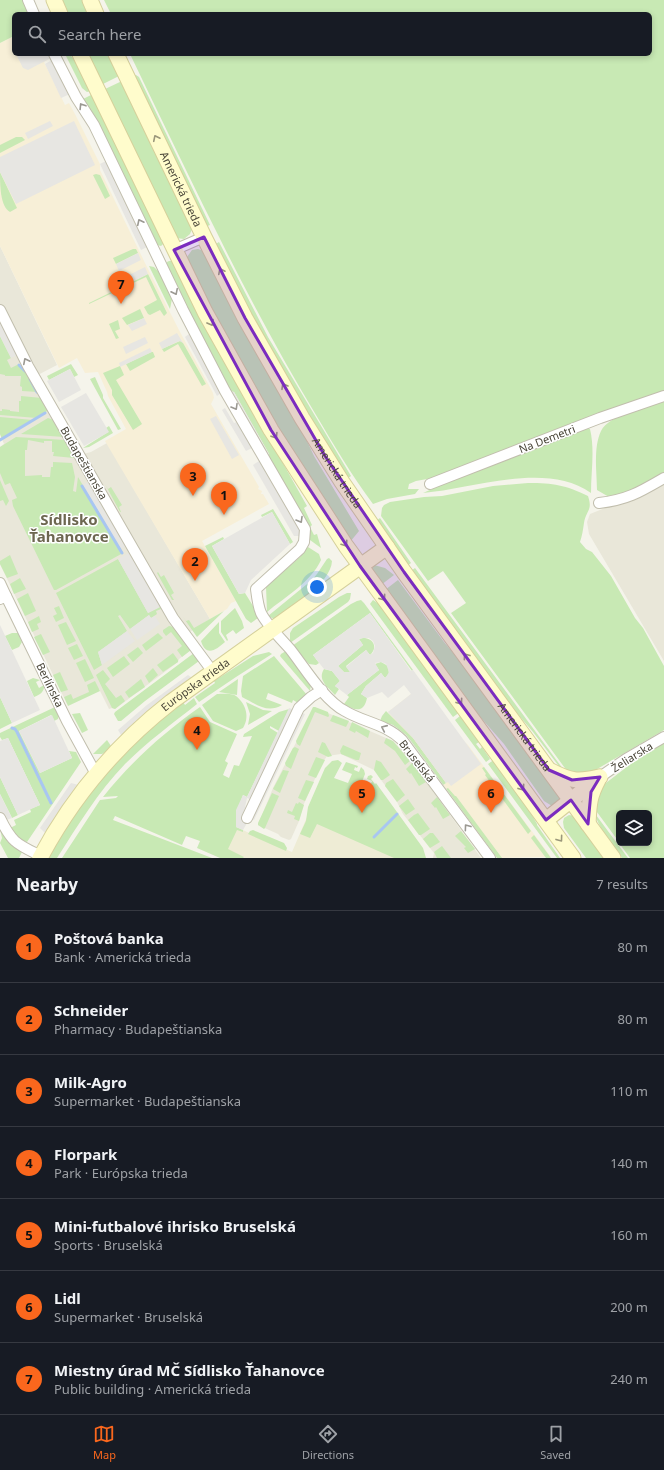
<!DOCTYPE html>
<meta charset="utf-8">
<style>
:root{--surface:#171b24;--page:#20242c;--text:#f1f3f6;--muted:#9ea1a6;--line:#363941;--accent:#fa671d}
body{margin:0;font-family:"Noto Sans",sans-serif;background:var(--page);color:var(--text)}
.controls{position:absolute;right:12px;bottom:12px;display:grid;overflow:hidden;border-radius:6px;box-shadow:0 2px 6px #0003}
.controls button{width:36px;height:36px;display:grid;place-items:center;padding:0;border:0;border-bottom:1px solid var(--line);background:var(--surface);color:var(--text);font:20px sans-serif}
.you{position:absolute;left:317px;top:587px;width:14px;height:14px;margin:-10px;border:3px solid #fff;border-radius:50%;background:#1a73e8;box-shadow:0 0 0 6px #1a73e833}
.badge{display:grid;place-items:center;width:26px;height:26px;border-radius:50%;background:var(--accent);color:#111;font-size:13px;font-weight:700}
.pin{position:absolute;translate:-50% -33px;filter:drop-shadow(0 1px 2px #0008)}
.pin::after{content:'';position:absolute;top:21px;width:14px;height:12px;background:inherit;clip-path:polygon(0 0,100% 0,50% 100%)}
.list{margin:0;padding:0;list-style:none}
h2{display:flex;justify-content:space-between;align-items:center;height:52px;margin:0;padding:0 16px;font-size:17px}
h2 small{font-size:13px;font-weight:400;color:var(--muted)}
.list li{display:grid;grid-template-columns:26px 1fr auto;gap:12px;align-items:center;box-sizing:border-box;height:72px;padding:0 16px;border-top:1px solid var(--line)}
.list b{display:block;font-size:15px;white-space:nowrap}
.list p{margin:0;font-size:13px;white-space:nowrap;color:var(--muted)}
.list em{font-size:13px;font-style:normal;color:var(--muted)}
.icon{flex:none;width:22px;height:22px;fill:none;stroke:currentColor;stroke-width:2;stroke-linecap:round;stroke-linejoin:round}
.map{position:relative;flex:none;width:664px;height:858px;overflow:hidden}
.search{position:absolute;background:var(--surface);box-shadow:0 2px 6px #0003;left:12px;right:12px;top:12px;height:44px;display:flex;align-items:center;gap:10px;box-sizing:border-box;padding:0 14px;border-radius:6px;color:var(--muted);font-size:15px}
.sheet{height:556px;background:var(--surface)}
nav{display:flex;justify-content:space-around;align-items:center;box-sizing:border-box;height:56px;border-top:1px solid var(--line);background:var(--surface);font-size:11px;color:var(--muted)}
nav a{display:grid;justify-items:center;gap:2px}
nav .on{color:var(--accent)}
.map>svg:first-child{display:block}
.residential{fill:#e9e7d9}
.commercial{fill:#f7efd7}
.education{fill:#eeecd5}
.green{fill:#c8e9b4}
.parking{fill:#e7e6e2;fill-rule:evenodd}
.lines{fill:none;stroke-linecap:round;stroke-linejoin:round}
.stream{stroke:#a8c6f1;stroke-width:3}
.street-casing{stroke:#c1bead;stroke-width:12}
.secondary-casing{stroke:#d5d09b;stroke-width:17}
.street{stroke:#fff;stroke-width:10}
.secondary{stroke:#fffccc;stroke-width:15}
.oneway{stroke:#9b9992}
.oneway2{stroke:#9b987b}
.marked{fill:#7b2cbf;fill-opacity:0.2;stroke:#7b2cbf;stroke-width:3;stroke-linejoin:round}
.labels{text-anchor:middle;stroke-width:3;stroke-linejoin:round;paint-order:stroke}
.street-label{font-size:11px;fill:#4a4639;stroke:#fff}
.district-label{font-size:15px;font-weight:bold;fill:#6d6750;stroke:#fff}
</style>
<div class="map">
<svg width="664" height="858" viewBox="0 0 664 858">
<rect width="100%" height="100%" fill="#f5f4eb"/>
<g class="residential">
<polygon points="0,246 57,365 32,378 83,454 91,452 107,443 210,619 182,637 191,650 179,659 178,662 115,709 112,708 109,709 99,689 67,704 0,564 0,447 4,444 0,434 0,356 8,352 0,336"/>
<polygon points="664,478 664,661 589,534 587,522 590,514 620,502"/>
<polygon points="314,707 393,741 401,749 427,783 481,858 433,858 434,853 403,814 397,802 374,770 341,754 327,756 321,765 303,806 299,821 291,839 289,840 281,837 278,834 258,825 273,788"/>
</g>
<g class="commercial">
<polygon points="14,36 14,54 50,54 53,60 49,59 44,62 45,64 65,105 69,103 76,116 100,164 100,170 145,263 179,330 213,393 214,398 211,404 259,487 258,489 262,491 261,494 263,494 269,504 202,541 236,601 231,603 227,609 210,619 105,441 126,429 108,396 107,392 98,372 85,373 77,358 59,368 0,246 0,43"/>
<polygon points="411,694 468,745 551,857 497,858 443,785 446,783 388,712"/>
</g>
<polygon class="education" points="310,810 418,858 222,858 236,827 292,852"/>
<g class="green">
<polygon points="0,0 24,0 31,14 14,14 14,36 0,43"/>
<polygon points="60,0 83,0 90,14 67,14"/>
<path d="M104 0H664V391L438 477 416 481 409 484 408 489H419L415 494 387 499 373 504C352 476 334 445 316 415 246 299 189 176 130 54H650V14H111Z"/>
<polygon points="65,54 70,54 83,74 91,91 87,92 82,88"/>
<polygon points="86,54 109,54 119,76 101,85"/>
<polygon points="132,75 136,75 139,77 210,225 205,227"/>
<polygon points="122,81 192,229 190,234 184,239 176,238 103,90"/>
<polygon points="93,94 164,243 161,246 157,245 98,124 83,99"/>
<polygon points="16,137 22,137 25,140 0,153 0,145"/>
<path d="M0 172 17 208 10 212C0 207 0 184 0 172Z"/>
<polygon points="96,174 100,175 110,196 105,199 93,175"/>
<polygon points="219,242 268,337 351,476 347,479 288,382 214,245"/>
<polygon points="133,249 136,249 138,253 116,264 113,258"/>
<polygon points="198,249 204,251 297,420 314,456 359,531 350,542 265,409 217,322 187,257 192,250"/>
<polygon points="169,261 173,261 207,328 307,506 304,508 312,525 310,527 314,535 317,534 321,548 310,540 309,529 268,458 269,454 234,392 230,391 209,354 166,265 167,262"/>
<polygon points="149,266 154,267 159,272 172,299 170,309"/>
<polygon points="148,274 167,313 164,316 160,310 150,315 148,314 144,307 157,300 146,277 89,304 89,303"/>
<polygon points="140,309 144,318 127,325 122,318"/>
<polygon points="118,320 120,329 115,331 119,338 116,339 109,324"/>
<polygon points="0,336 11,358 7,360 11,368 19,364 24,368 38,392 22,391 22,387 20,386 21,376 5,376 5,375 0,374"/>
<polygon points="180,341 183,343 206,384 202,386 178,344 164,352 162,349"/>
<polygon points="151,352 153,352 155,357 130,371 126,364"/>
<polygon points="71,364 78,375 74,377 70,369 49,380 47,376"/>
<polygon points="120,366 124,375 116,380 142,424 133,430 112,395 112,390 103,373"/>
<polygon points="95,377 103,395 103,398 121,429 118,430 90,379"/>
<polygon points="21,396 42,398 47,408 47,411 37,418 0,415 0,411 2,411 2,409 10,410 10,411 19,412 19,401 21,401"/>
<path d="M664 400V474L635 491 609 497 597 490C597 472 593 448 601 431 609 415 647 406 664 400Z"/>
<polygon points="0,417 33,420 34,420 2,439 0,434"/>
<polygon points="48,418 54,420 64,437 21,434"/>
<polygon points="109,426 113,433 89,447 83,448 108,432 106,428"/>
<path d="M587 428 590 429C595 450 591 472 591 493 545 461 474 489 423 493L457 478Z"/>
<polygon points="16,437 65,440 74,456 74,458 53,456 54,452 52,452 52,441 44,441 44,443 28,440 27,450 25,450 25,476 42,475 42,477 50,477 51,467 53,467 53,462 72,463 75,477 73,491 76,492 78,477 123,553 56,590 54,590 13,506 12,500 17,498 10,483 5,485 0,473 0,447"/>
<polygon points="0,480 9,501 6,506 3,500 0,501"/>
<path d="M528 483C554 483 565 485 588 496 593 511 586 510 584 523 583 530 582 536 580 542L586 549 592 552 611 576 635 618 643 628 664 666V730L592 772 570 775 451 613 466 603 443 571 428 581 381 516 382 508 384 505 390 502 424 497 442 496 493 486Z"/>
<polygon points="105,484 108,489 111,487 122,505 119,507 121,512 120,512"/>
<polygon points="273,509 293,542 290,544 272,512 262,517 261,515"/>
<polygon points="380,518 411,563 407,566 375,522"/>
<polygon points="223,537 224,539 212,546 239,594 245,593 258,614 258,618 251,623 246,619 205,546"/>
<path d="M308 547 319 554 321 560C311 582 285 597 267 612L266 587 300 557Z"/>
<polygon points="10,555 18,574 7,578 0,564 0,561"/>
<path d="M329 558 332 561C331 583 292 608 274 619L268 616 312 580 317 574 327 559Z"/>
<polygon points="118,559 148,613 160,607 161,609 156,611 157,614 151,618 149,615 130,629 120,615 118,616 127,631 98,652 102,665 94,670 56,593"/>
<polygon points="374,565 385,568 394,575 381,585 372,570"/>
<polygon points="415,568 566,773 561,769 533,732 498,691 411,571"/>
<polygon points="158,572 161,577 164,575 174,593 171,595 174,600 172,600 157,573"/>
<polygon points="20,578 26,589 14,594 10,584"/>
<polygon points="398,580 444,642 476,680 560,795 559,801 552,806 544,801 504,744 468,703 385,590"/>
<polygon points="28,593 36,611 25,616 17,599"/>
<polygon points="347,593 351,593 350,599 348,602 290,643 290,633 293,628 339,597"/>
<polygon points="361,600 364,603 413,670 412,671 370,613 313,655 319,663 316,665 309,664 292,646 351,604 357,601"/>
<polygon points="373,600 379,604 460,712 453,717 370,604"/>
<polygon points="59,606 64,618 56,622 53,616 57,614 54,608"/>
<polygon points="235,608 242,621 244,628 236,634 233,630 226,635 228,640 227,641 221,632 221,621"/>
<polygon points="224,611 197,637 183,617 186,621 189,620 194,628"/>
<polygon points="39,616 41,622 37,624 39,629 32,632 28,622"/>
<polygon points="66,622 76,641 67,645 58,625"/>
<path d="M219 622V633L225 642C217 649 206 658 201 641Z"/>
<path d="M169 626C178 627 186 643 191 650L182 657 177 650 182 646 171 632 166 636 163 632V630Z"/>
<polygon points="12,633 18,633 22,642 19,647 12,650 5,636"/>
<polygon points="158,633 163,638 146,651 142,645"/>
<polygon points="41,634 50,652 43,655 34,637"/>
<path d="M363 638C374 638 378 648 370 655L366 650 346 666 350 672H344L338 666 363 645 359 639Z"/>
<polygon points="77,644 83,656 74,660 68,648"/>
<polygon points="138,647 143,653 133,662 127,655"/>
<polygon points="286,651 311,685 310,691 280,656 281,654"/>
<polygon points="269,652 272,654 236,677 199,702 195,697 215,683 214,681 253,656"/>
<polygon points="173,653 178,660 178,662 163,672 157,665"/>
<polygon points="194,653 199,661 145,701 121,721 118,721 114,714 115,712"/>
<polygon points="124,656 130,664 113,677 107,668"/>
<path d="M274 656 307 695 300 704 293 700 292 703 268 693 266 699 282 705C267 714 256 704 242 697L241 691 243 676Z"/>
<polygon points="85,659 94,678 85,682 76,663"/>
<path d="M381 662 388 666 389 674 385 678 381 673 366 686 361 694 367 698C364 713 355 711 344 704L349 697 347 695 379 670 375 664Z"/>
<polygon points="153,668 158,675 149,683 145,676"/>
<path d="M324 669 332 671 340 681 335 686 339 689 335 695C328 687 317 680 324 669Z"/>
<polygon points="103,670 110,679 105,684 116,698 121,695 125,701 115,709 112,708 96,675"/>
<polygon points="60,672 68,690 61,692 53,675"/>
<path d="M33 678 40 680 36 682 39 688 44 685C45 692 39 695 34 697L27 681Z"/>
<polygon points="141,679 145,687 129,698 125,692"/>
<polygon points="238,679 237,695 219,692"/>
<polygon points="95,681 100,691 68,706 64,697 71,694 73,699 89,692 87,685"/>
<path d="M217 694C222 694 232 693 236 696 246 704 250 717 243 728L236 731 213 721 202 705Z"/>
<polygon points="0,697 12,723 0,729"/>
<path d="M194 698 197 704C173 723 147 742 125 764 98 792 78 825 57 858H46L92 787 148 728 183 702 185 705Z"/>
<polygon points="246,702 263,710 272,711 248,725 250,714"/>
<polygon points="55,707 59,715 58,719 54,721 51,715 19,731 40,773 72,758 69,751 76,752 81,762 27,842 19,839 10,828 16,825 14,820 31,812 30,809 40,805 8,738 2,740 0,737 0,733"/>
<path d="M200 707 210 722 237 734 225 761 228 763 223 775 229 778 234 765 239 766 252 736 243 737 244 734 279 712 289 709 279 731 270 726V728L278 733 247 797 243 795 237 812 236 827 243 830V832L237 830 228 849 244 857 243 858H220L197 848 200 841 186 836 182 845 115 816 113 820 212 858H62L100 800 116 798 118 796 103 797C131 762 163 733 200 707Z"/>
<polygon points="313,707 315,707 328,712 329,716 328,717 315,712 300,746 297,744 296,741"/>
<polygon points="386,711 413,738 446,783 443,785 406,735 393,725 380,721 382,716"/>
<polygon points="80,713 88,730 82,733 72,714"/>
<polygon points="333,715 349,721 346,727 330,721"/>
<polygon points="460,716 479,742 476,744 480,749 482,747 490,759 486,762 455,720"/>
<polygon points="352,722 370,731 368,738 356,731 355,733 349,730"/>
<polygon points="386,738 393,741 410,761 405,765 395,751 384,743"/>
<polygon points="107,740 111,746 110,749 102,754 93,754"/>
<polygon points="322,742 325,743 332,756 328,757 318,752"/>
<polygon points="664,743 664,858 630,858 619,843 649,843 649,813 619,813 619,842 594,808 602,786 632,763"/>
<polygon points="343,745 361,753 359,760 356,760 341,754 340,751"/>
<polygon points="295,747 299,749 291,769 286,766 285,763 293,748"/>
<polygon points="316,757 325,760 316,778 308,775"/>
<polygon points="495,759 519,792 537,824 537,825 560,858 557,858 488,764"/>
<polygon points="338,760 342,763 334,778 348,783 352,774 342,770 346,762 358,766 357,768 355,767 354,770 359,772 361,767 364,770 365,774 358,792 360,793 357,801 363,804 372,781 367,779 368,776 371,775 373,777 371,779 375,784 376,783 423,848 426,858 394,858 317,824 310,838 300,834 306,821 308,807 325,768 332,761"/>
<polygon points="376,760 381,762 390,775 383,780 381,780 374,770"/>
<polygon points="412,763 426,782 419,786 411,773 410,774 406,769"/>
<polygon points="484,767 531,831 528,834 485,775 486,774 482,768"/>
<polygon points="283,770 289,771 280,793 273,789"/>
<polygon points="0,777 18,815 12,818 0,794"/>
<polygon points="393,779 405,795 397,802 385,786 386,783"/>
<polygon points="306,780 314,782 305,801 298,798"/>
<polygon points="448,788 455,796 456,796 502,858 497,858 446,789"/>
<polygon points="272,793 279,796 265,828 264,829 258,825 258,823"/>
<polygon points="437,797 450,815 443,819 436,807 435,808 431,803"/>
<polygon points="408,799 415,809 406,815 399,806"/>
<polygon points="299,802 304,805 299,821 294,819 295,816 287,813 288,810 292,812 296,803 298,804"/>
<polygon points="418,813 430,829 421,835 419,835 408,820 414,815"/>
<polygon points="569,815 575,816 607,858 586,858 564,828 563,822 564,818"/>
<path d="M596 815 628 858H622L618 851 617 852C608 841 601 829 595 816Z"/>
<polygon points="0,829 8,842 22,852 19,858 8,858 0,843 2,838"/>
<polygon points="253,830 284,843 287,848 286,851 248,834 250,831"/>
<polygon points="461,831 475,849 468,853 464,848 466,847 455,836"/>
<polygon points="430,833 433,833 440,842 430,848 423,839"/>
<polygon points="534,835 551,858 546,858 531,838"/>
<polygon points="442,846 451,858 437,858 434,852"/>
</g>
<g class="parking">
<polygon points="16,54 35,54 38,55 50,54 70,94 61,98 45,64 52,60 49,59 28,70 23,68"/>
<polygon points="50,121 53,126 28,139 25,133"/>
<polygon points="74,121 95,165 16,204 0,172 0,157"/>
<polygon points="106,161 147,247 141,250 100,164"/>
<polygon points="138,253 141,260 119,271 116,264"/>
<polygon points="145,267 148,274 126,285 123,278"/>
<polygon points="144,318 147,324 132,331 128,325"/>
<polygon points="0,321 17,355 11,358 0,336"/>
<polygon points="177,333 183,343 180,341 177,342 162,349 159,343"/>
<polygon points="189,334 221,393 217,396 185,337"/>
<polygon points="145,337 148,343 126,354 123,347"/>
<polygon points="150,348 152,352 120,367 120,366 119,363"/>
<polygon points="70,369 81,390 59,402 47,381"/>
<polygon points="230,391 234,392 269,454 268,458"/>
<polygon points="86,393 109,432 84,446 61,407"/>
<polygon points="225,408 234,423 237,422 252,448 246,451 222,410"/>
<polygon points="216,416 239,455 232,459 210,419"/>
<polygon points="259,461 299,530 300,536 294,536 253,465"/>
<polygon points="88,482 126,546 121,549 82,485"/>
<polygon points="272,512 290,544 251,580 245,593 239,594 212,546"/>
<polygon points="129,553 160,607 148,613 118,559"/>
<path d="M370 613 411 671 413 670 481 764 451 786 448 782 446 783 413 738 388 712 411 694 404 685 388 698 382 692 367 698 361 694 366 686 381 673 385 678 386 677 389 672 386 664 381 662 375 663 379 670 347 695 335 686 340 681 332 671 324 669 313 655ZM363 638H369L373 641 375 646 373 653 370 655 366 650 346 667 350 672H344L338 666 363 645 359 639Z"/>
<polygon points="149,615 151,618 155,616 160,624 137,640 130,629"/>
<polygon points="0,625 40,710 12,723 0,697"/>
<polygon points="127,631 135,641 102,665 98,652"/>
<polygon points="188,675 192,678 123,738 118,730 147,705"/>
<polygon points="289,708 295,710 253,800 247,798 243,817 246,819 247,823 243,830 236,827 236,810 243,795 247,797"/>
<polygon points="300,712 305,714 254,820 250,818"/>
<polygon points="52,715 72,758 40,773 19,731"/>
<polygon points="382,722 393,725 406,735 411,741 497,858 493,858"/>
<polygon points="8,738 40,805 18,815 0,777 0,741"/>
<polygon points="71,783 79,785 47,835 40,828"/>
<polygon points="0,794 12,818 0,822"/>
</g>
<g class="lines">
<g class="stream">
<polyline points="19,365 25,371"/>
<polyline points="30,379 37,392"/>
<polyline points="0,440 45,413"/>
<polyline points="82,486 122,553"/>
<polyline points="12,728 15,729 17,732 51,803"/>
<polyline points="374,837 397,814"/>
</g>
<g class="street-casing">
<g id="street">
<polyline points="28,0 34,14"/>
<path d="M54 54 76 97 94 125 183 310 225 391 305 529 304 542 300 549 256 589C257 597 258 606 261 613 267 625 281 639 290 649 305 668 324 700 345 711 363 722 386 724 402 740L490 858"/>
<polyline points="174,250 204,237"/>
<polyline points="0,310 28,366 173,618 213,672"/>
<polyline points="430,484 600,418 664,396"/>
<path d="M599 503C627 500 640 492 664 478"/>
<polyline points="0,583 6,596"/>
<polyline points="0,599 6,596 67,721 96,774"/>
<polyline points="600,777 626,759 664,737"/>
<path d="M0 818C12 843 17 844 41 856"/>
<polyline points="247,818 299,708 311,697 322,690"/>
</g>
</g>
<g class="secondary-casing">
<g id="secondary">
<polyline points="54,0 60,14"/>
<polyline points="90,0 96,14"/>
<polyline points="80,54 205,312 271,430 346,546 573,858"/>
<path id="s1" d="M116 54 204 237 245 318 302 418 342 482 404 572 613 858"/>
<path d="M551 771C570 781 578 782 599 777"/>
<polyline points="546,820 600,777"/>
<path d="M588 824C589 805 589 797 598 780"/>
<path id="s2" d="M40 858C73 796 116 745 171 702L387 547"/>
</g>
</g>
<use href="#street" class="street"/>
<use href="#secondary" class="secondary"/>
</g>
<defs><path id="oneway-chevron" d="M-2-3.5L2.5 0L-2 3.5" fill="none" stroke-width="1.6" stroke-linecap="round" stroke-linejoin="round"/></defs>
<g class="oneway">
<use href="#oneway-chevron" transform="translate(82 106) rotate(-122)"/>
<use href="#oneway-chevron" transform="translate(140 222) rotate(-116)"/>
<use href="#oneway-chevron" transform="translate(175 292) rotate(64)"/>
<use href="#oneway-chevron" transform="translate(26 361) rotate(-117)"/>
<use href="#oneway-chevron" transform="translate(235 407) rotate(60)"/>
<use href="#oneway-chevron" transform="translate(300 520) rotate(60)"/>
<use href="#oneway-chevron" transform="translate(384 728) rotate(-156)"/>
<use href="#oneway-chevron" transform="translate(467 827) rotate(-126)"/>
</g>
<g class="oneway2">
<use href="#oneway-chevron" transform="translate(156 138) rotate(-116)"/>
<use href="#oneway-chevron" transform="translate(221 271) rotate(-117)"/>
<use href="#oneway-chevron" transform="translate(211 323) rotate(61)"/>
<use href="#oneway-chevron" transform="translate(284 386) rotate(-120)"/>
<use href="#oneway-chevron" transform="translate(275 436) rotate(58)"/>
<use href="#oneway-chevron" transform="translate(345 544) rotate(56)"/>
<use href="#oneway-chevron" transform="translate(383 598) rotate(54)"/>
<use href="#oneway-chevron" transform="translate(466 656) rotate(-126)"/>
<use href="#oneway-chevron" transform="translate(460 702) rotate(54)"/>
<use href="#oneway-chevron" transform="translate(522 788) rotate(54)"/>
<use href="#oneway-chevron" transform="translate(560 839) rotate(54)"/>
</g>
<path class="marked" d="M204 237 245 318 325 456 404 572 549 770 572 780 600 777 591 792 588 824 571 800 546 820 360 566 271 430 174 250Z"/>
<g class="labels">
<g class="street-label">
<text dy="4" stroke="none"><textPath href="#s1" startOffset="150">Americká trieda</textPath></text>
<text transform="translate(547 439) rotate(-21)" y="4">Na Demetri</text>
<text transform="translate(84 463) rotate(60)" y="4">Budapeštianska</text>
<text dy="4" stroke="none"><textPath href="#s1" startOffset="474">Americká trieda</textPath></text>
<text transform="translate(50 685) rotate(64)" y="4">Berlínska</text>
<text dy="4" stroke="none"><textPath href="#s2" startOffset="235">Európska trieda</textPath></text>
<text dy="4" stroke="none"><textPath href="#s1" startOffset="798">Americká trieda</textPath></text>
<text transform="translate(632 757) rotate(-32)" y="4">Želiarska</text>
<text transform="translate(417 761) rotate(52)" y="4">Bruselská</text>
</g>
<g class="district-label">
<text x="69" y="525">Sídlisko<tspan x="69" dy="17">Ťahanovce</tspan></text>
</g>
</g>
</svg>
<div class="controls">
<button><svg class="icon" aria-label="layers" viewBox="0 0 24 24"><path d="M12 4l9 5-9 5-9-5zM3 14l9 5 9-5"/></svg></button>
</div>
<div class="you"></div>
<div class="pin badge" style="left:224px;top:515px">1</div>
<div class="pin badge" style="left:195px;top:581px">2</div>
<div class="pin badge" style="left:193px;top:496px">3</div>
<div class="pin badge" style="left:197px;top:750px">4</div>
<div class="pin badge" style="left:362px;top:813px">5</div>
<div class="pin badge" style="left:491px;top:813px">6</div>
<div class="pin badge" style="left:121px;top:304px">7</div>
<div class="search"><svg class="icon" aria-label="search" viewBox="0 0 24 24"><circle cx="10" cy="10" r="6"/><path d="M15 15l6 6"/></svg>Search here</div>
</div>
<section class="sheet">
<h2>Nearby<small>7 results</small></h2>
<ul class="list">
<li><span class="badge">1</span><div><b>Poštová banka</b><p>Bank · Americká trieda</p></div><em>80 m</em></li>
<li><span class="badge">2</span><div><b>Schneider</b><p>Pharmacy · Budapeštianska</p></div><em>80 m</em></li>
<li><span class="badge">3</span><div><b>Milk-Agro</b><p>Supermarket · Budapeštianska</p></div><em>110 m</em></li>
<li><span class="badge">4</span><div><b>Florpark</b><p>Park · Európska trieda</p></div><em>140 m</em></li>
<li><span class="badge">5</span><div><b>Mini-futbalové ihrisko Bruselská</b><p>Sports · Bruselská</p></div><em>160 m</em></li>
<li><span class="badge">6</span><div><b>Lidl</b><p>Supermarket · Bruselská</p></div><em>200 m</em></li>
<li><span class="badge">7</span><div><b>Miestny úrad MČ Sídlisko Ťahanovce</b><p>Public building · Americká trieda</p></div><em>240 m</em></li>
</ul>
</section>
<nav>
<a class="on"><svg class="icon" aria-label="map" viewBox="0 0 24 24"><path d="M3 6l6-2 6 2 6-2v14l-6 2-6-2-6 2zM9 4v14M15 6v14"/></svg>Map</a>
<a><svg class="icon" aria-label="directions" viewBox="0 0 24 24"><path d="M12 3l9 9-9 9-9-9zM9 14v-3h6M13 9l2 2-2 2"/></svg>Directions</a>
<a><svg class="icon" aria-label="saved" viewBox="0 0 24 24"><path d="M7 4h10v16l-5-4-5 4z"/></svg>Saved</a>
</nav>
